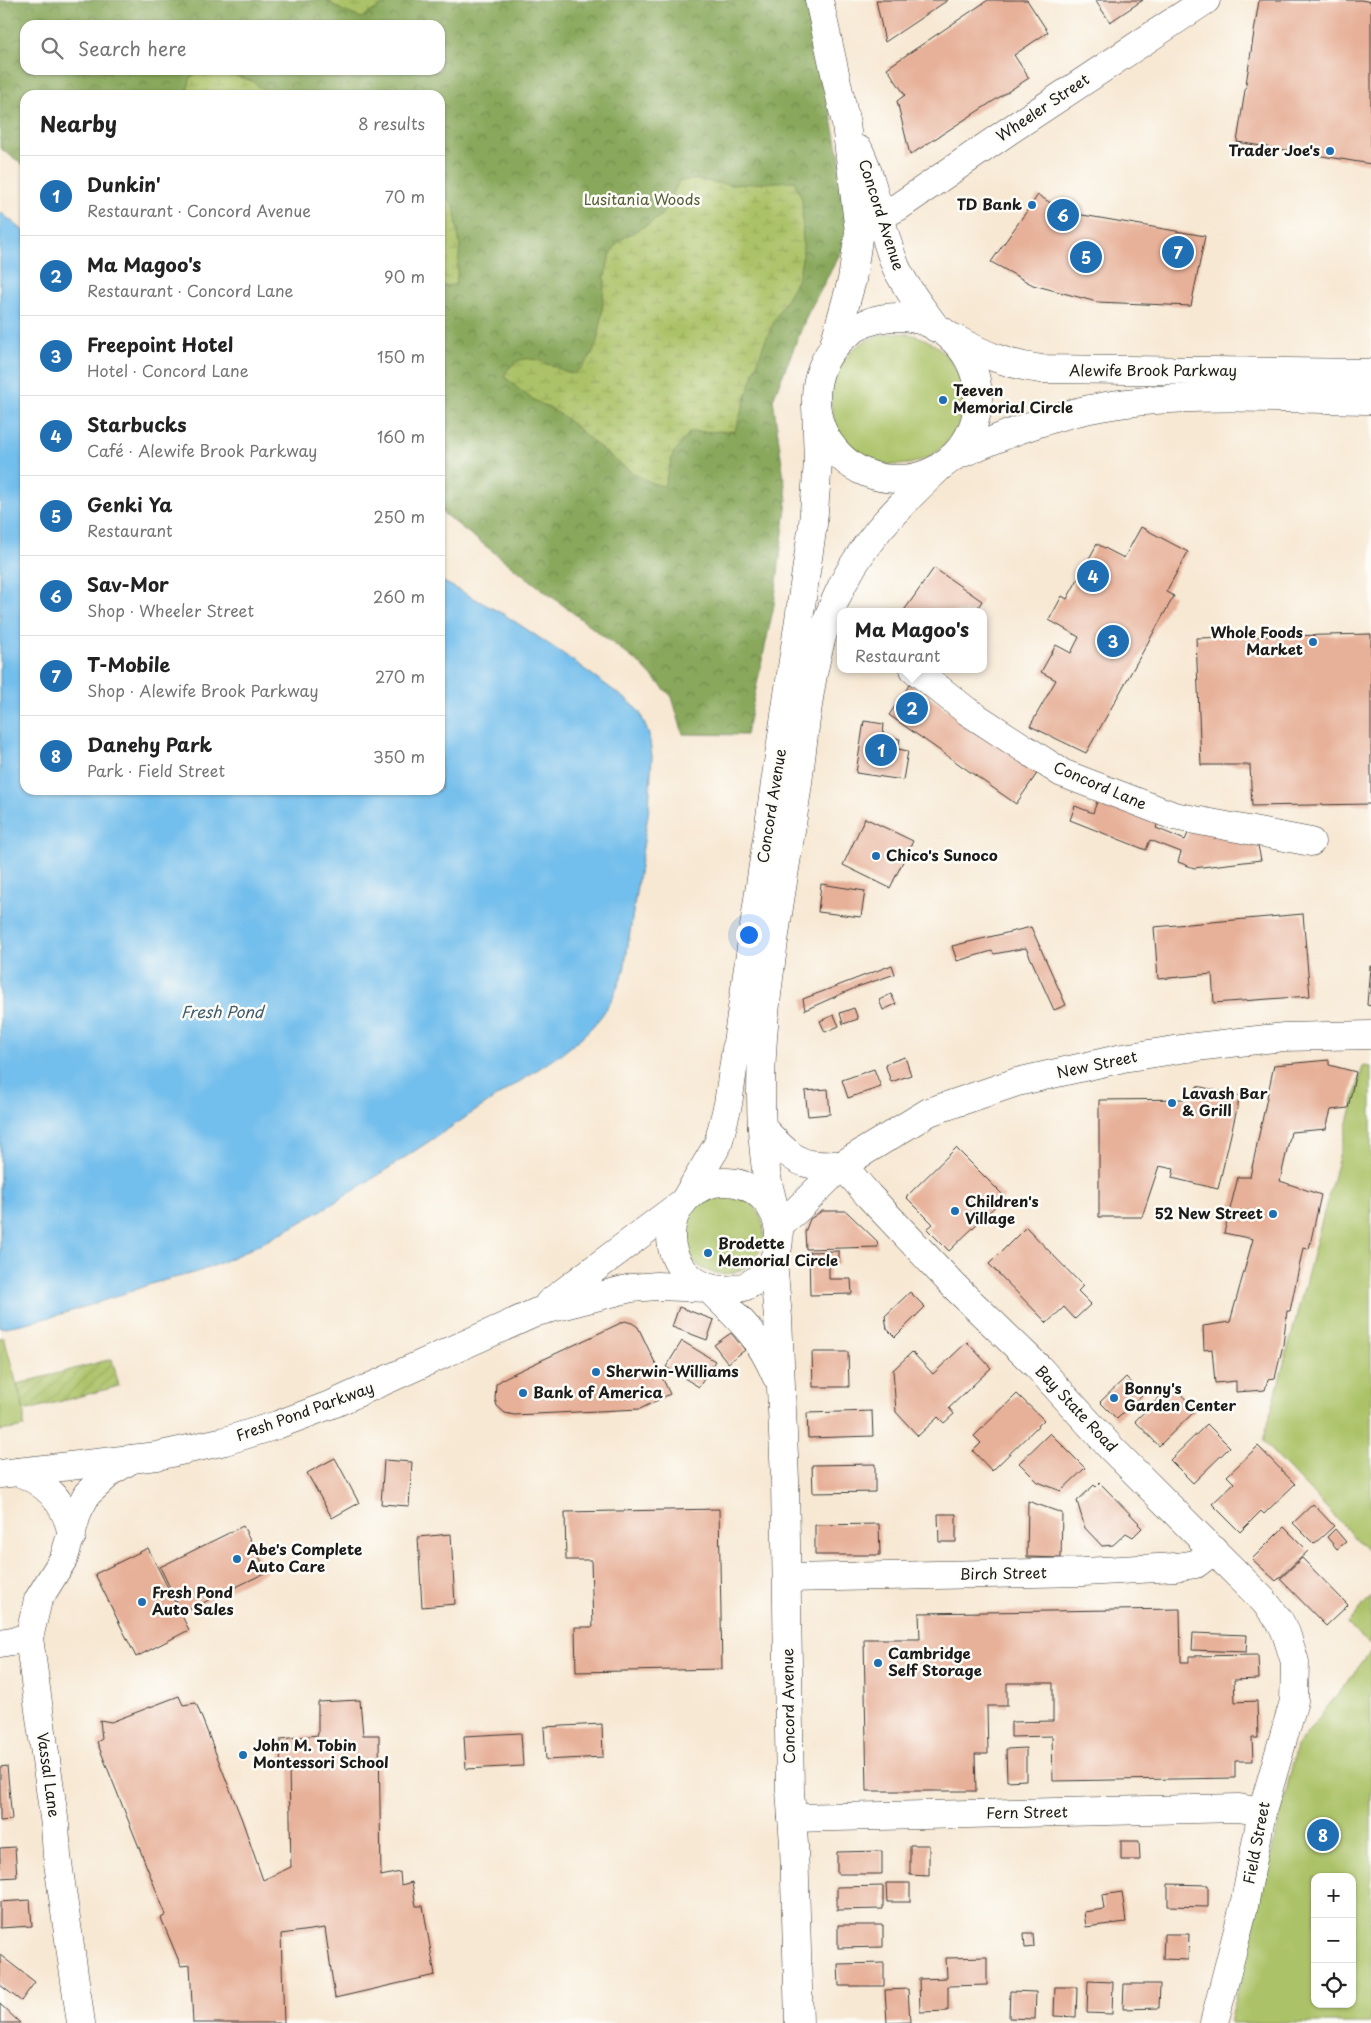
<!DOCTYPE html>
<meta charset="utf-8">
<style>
:root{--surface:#fff;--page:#f6f6f6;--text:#222;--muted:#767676;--line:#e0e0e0;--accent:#1f6fb2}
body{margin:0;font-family:"Playpen Sans",sans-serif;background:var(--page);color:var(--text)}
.controls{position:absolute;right:15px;bottom:15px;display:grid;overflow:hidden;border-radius:10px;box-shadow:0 1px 4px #0004}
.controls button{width:45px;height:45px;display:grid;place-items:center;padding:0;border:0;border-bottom:1px solid var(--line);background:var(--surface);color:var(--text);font:25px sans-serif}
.you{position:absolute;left:748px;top:934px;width:18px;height:18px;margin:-12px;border:4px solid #fff;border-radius:50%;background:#1a73e8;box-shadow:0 0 0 8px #1a73e833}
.badge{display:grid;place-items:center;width:32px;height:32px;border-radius:50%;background:var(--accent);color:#fff;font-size:16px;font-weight:700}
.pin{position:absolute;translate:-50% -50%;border:2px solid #fff;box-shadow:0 1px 5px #0006}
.popup{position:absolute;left:837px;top:608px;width:150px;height:65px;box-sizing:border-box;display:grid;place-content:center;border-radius:10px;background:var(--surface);filter:drop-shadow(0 1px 4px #0005);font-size:16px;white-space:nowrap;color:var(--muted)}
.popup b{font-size:19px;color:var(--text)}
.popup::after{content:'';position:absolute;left:50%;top:100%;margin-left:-10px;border:10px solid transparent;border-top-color:var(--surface)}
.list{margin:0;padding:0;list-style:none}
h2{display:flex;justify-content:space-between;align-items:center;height:65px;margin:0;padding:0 20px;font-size:21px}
h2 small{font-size:16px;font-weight:400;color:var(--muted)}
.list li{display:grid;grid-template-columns:32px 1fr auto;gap:15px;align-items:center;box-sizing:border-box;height:80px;padding:0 20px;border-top:1px solid var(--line)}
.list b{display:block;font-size:19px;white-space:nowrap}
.list p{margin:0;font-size:16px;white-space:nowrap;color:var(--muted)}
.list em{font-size:16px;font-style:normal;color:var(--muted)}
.icon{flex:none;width:28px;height:28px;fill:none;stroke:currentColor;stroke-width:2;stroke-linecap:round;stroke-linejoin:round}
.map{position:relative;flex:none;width:1371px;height:2023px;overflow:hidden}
.search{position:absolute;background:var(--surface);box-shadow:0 1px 4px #0004;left:20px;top:20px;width:425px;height:55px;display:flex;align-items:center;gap:12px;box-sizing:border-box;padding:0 18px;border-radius:15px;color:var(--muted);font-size:19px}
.panel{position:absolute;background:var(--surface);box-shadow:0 1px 4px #0004;left:20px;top:90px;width:425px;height:705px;border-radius:15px}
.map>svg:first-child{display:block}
.green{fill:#acc267;stroke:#646f42;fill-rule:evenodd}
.forest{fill:url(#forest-crowns);stroke:#52623c;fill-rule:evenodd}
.wetland{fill:url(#wetland-marsh);stroke:#646f42}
.garden{fill:url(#garden-furrows);stroke:#646f42}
.water{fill:#72beec;stroke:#476d84}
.building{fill:#e7b098}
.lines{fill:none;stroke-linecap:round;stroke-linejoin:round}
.minor-casing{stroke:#3d3b37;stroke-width:29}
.major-casing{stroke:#3d3b37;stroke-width:29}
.highway-casing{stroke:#3d3b37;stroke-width:29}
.minor{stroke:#fff;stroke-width:28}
.major{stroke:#fff;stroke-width:28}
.highway{stroke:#fff;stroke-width:28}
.poi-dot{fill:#1f6fb2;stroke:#fdfcf7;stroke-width:2}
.labels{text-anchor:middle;stroke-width:5;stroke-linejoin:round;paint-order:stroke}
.street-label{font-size:15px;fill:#1c1c1c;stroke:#fdfcf7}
.poi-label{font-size:15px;font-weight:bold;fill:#1c1c1c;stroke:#fdfcf7;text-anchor:start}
.park-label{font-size:15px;fill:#565e3a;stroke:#fdfcf7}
.water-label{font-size:16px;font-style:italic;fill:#3e5d6f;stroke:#fdfcf7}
</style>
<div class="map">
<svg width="1371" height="2023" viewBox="0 0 1371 2023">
<defs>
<pattern id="forest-crowns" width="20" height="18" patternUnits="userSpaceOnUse" patternTransform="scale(1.25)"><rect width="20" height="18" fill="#89a85c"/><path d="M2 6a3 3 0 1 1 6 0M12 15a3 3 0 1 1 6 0" fill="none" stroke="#6f884b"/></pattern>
<pattern id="wetland-marsh" width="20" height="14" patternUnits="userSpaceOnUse" patternTransform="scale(1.25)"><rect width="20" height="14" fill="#acc267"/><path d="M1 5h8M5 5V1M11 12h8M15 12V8" fill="none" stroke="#93a659"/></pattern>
<pattern id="garden-furrows" width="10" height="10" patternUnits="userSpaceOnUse" patternTransform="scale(1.25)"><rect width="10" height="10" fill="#acc267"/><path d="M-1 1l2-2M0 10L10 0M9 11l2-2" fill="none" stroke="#93a659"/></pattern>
</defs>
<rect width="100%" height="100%" fill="#fdfcf7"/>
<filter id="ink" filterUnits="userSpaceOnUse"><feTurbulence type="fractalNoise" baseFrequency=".02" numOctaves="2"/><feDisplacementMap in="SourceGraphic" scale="10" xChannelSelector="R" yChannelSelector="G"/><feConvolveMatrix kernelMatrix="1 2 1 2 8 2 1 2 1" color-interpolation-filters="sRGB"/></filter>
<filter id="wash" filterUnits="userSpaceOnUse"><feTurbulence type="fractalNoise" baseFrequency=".0096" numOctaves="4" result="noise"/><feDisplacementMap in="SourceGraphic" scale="20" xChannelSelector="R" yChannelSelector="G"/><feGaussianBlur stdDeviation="1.12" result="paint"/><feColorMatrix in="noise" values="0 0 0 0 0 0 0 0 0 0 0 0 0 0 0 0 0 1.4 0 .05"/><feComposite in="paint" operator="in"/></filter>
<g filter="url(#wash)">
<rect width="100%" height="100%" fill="#f7e8d3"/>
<g class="green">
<circle cx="897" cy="399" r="66"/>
<polygon points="1363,1066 1371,1067 1371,1554 1263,1442"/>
<circle cx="723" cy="1233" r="41"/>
<polygon points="4,1337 24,1411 24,1427 0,1431 0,1338"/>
<polygon points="1371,1596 1371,1645 1347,1625"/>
<path d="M1371 1651V2023H1230L1297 1746ZM1315 1877H1352V2004H1315Z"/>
</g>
<path class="forest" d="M0 0H808L854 228 808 313 773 399 787 500 774 605 746 735 683 734 672 697 641 665 440 511V95H25V166L0 148ZM25 25H440V70H25Z"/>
<g class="wetland">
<polygon points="326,0 391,0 361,18 343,11"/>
<polygon points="201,70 217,70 252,81 270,95 186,95 191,77"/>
<path d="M679 180H697L731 185 794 181 802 199 803 254 798 279 777 315 763 346 735 431 690 432 673 454 664 486C632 482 587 434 561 415 551 408 540 404 531 398 521 392 512 383 504 376 523 342 548 368 574 374 614 345 595 294 611 254 620 233 643 230 659 217 669 208 674 192 679 180Z"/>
<polygon points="440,190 454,206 460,247 456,285 440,286"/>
</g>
<polygon class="garden" points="112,1359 119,1386 24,1411 17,1384"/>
<path class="water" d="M0 212 25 232V790H440V580L505 615 562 653 631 703 640 713 649 735 652 756 649 808 624 971C608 1013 598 1024 564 1052 517 1083 470 1115 422 1146 355 1191 288 1234 213 1266 193 1275 169 1278 148 1285 97 1303 54 1319 0 1328Z"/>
<g id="blocks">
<g class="building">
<polygon points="876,0 948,0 885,42"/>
<polygon points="988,0 1027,0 1048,32 1014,55 1029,78 910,155 897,101 905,95 887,68"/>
<polygon points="1095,0 1143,0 1110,22"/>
<polygon points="1259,0 1361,0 1371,2 1371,164 1237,142"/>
<polygon points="1038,195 1065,212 1205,236 1191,306 1097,302 1033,285 991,262"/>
<polygon points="1141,527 1188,552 1166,592 1174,596 1086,753 1030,726 1056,680 1041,672 1056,645 1071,653 1079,637 1049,620 1062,596 1067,599 1097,544 1124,558"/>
<polygon points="934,568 982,601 975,612 903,612"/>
<polygon points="1371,634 1371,804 1252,806 1250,765 1201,765 1196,638"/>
<polygon points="910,684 1038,772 1016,804 889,715"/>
<polygon points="864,721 884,724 883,736 900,739 898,749 908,751 903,780 856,773"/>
<polygon points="1098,799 1158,822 1156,828 1185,840 1190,829 1258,846 1261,860 1194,868 1178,862 1181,852 1150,840 1146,850 1070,820 1075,806 1093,813"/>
<polygon points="865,818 913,841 890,888 843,865"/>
<polygon points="821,884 865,891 861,917 818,912"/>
<polygon points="1303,914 1310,996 1214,1003 1212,974 1158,979 1154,927"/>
<polygon points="1031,927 1066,1005 1054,1010 1026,948 994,954 992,951 957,961 952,946"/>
<polygon points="892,965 895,974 857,987 805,1010 803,999"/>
<polygon points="1370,966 1371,966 1371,1006 1367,1005"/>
<polygon points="891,994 896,1004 883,1010 879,1000"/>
<polygon points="854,1008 858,1019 843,1024 840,1013"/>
<polygon points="834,1015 839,1026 825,1032 820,1021"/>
<polygon points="905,1057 911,1075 891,1082 885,1064"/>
<polygon points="1329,1060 1329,1065 1356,1072 1348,1108 1331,1110 1326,1129 1291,1132 1280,1181 1321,1195 1309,1249 1303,1248 1290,1311 1287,1311 1283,1345 1275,1378 1268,1379 1265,1390 1236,1392 1236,1381 1215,1383 1212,1349 1204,1350 1203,1326 1230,1322 1253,1239 1224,1233 1238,1177 1250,1177 1274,1065"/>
<polygon points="874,1069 881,1087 848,1098 842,1080"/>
<polygon points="1197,1086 1240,1096 1218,1189 1172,1178 1174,1169 1159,1166 1142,1217 1099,1217 1099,1100 1194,1099"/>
<polygon points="828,1089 830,1114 808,1116 805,1091"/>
<polygon points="956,1148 1005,1197 949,1251 927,1229 933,1224 906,1197"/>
<polygon points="822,1211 846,1211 877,1241 878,1247 806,1249 805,1232 810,1219"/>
<polygon points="1026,1227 1083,1286 1078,1291 1091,1304 1075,1319 1064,1307 1047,1323 989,1264"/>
<polygon points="839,1251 839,1264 829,1264 829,1279 851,1279 852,1294 810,1295 809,1252"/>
<polygon points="910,1292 925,1307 895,1337 887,1329 885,1316"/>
<polygon points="679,1307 714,1320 707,1340 672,1327"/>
<polygon points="625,1321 632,1323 638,1327 670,1394 640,1409 514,1415 505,1413 497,1406 495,1399 496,1384 506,1377"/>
<polygon points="731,1333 745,1350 728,1363 714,1345"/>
<polygon points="682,1341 715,1361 699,1387 666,1367"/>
<polygon points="967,1342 991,1368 949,1408 954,1414 944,1423 938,1417 918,1436 896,1412 893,1370 912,1352 933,1374"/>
<polygon points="812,1352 848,1352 849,1387 813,1387"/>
<polygon points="1126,1377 1143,1394 1117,1419 1100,1402"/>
<polygon points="1172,1385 1196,1410 1159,1446 1135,1421"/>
<polygon points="1017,1394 1044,1420 992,1471 973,1451 981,1443 974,1436"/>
<polygon points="872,1411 873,1436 808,1438 807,1413"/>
<polygon points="1207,1424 1230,1447 1193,1483 1170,1460"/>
<polygon points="1050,1433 1085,1468 1061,1491 1038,1482 1019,1463"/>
<polygon points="1258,1446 1295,1484 1264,1514 1261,1511 1240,1532 1212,1504 1234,1483 1227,1476"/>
<polygon points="335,1458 359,1503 332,1518 307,1473"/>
<polygon points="384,1460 412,1462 409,1506 381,1504"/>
<polygon points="875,1464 875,1492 813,1493 812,1465"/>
<polygon points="1100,1483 1139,1523 1138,1524 1142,1528 1133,1537 1126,1533 1113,1545 1102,1546 1085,1528 1077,1501 1094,1485 1096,1487"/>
<polygon points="1028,1501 1062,1513 1061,1558 1027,1557"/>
<polygon points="1313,1504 1334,1526 1314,1544 1293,1523"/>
<polygon points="719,1509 722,1669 576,1672 575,1627 593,1627 591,1560 566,1560 565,1512"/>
<polygon points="938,1514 956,1514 956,1542 939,1542"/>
<polygon points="879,1524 880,1555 815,1555 815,1525"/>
<polygon points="243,1526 267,1572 182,1613 160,1567"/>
<polygon points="1284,1527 1308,1551 1276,1581 1252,1559"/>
<polygon points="1335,1529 1346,1542 1337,1549 1327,1537"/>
<polygon points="451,1534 455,1604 422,1607 418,1537"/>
<polygon points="148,1548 189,1630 136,1657 95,1574"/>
<polygon points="1302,1558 1348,1605 1326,1626 1280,1579"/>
<polygon points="1180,1609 1181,1662 1189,1662 1189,1656 1258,1655 1259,1679 1234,1680 1235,1702 1257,1701 1258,1738 1252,1738 1253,1761 1235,1761 1235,1778 1053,1781 1052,1736 1011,1737 1011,1722 1053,1721 1053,1683 1007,1683 1007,1706 987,1706 988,1754 975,1754 976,1791 867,1791 864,1639 920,1639 919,1613"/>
<polygon points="1193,1633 1247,1635 1246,1652 1192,1650"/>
<polygon points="179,1696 183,1705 196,1703 242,1820 263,1880 291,1867 289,1768 280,1768 281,1739 318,1735 318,1702 360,1700 363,1735 379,1735 381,1876 400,1872 401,1885 412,1882 416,1906 423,1906 435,1975 335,1998 325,1928 281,1934 284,2023 193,2023 190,1965 181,1966 161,1918 166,1915 97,1742 102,1739 100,1720 111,1722"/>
<polygon points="602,1724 603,1757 546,1760 544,1727"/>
<polygon points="521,1733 523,1766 466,1769 464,1736"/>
<polygon points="1026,1748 1026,1780 1007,1781 1006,1749"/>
<polygon points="7,1766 12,1820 0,1821 0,1767"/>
<polygon points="1121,1841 1139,1841 1140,1860 1121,1860"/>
<polygon points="910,1845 929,1845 929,1876 910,1875"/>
<polygon points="15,1847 17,1877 0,1878 0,1848"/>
<polygon points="882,1851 882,1874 837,1874 837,1852"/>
<polygon points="886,1883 910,1883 910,1902 887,1902"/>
<polygon points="1168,1884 1208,1885 1208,1907 1168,1906"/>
<polygon points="883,1886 883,1909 837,1910 837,1887"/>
<polygon points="1122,1892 1126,1922 1086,1927 1084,1912 1104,1909 1102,1895"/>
<polygon points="30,1900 32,1926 0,1928 0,1902"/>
<polygon points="838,1925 883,1925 883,1947 838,1948"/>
<polygon points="1024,1933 1033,1933 1034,1947 1025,1948"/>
<polygon points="1164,1934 1189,1934 1188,1960 1163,1959"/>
<polygon points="0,1955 35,1982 21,2001 0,1985"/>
<polygon points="987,1957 987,1985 948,1986 948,2011 920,2012 919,1979 947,1978 946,1958"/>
<polygon points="884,1963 884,1986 839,1986 838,1964"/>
<polygon points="1088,1981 1113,1982 1112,2014 1087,2013"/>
<polygon points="1124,1984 1160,1984 1159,2008 1123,2009"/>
<polygon points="1055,1987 1077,1987 1076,2017 1054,2016"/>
<polygon points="908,1989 910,2022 887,2023 885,1990"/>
<polygon points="1010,1991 1036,1992 1035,2019 1009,2018"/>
<polygon points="0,2004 20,2023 0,2023"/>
</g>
</g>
</g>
<g filter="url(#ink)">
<use href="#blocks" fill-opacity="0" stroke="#3d3b37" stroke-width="1"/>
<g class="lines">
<g class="minor-casing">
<g id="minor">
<polyline points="881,216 898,207 1010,130 1206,0"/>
<polyline points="914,669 967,711 1062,773 1174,816 1311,842"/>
<path d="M762 1128C775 1140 791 1161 810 1164 820 1166 832 1165 842 1165"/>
<polyline points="842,1165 869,1196 955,1287 1038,1367 1112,1449 1264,1601 1279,1620 1286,1633 1295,1662 1294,1701 1262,1812 1244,1906 1214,2023"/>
<polyline points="779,1225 798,1209 842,1165 929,1112 1017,1082 1123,1058 1187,1048 1284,1037 1371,1035"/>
<path d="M18 1472C48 1483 67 1505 72 1536"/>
<polyline points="787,1578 1083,1572 1176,1567 1196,1564 1214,1550"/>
<polyline points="0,1643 29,1638"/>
<polyline points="792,1818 1239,1808 1262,1812"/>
<polyline points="81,2023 57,1856 55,1825 29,1638 38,1600 64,1558 78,1511 87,1494 112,1471 132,1459"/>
</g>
</g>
<g class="major-casing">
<g id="major">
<polyline points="819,0 846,124 859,232 852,280 833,348"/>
<path d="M859 150C877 188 880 229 896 267 906 289 922 308 936 328"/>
<polyline points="773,1262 778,1317 785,1480 790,1791 794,1844 799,2023"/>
<path d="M708 1288C739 1319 759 1335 776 1376"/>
</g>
</g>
<g class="highway-casing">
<g id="highway">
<circle cx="897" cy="398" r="81"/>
<path d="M954 338C982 354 1008 365 1041 369L1371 373"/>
<path d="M951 458C997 438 1041 419 1090 409 1180 391 1280 399 1371 400"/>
<circle cx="725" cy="1236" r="54"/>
<polyline points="686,1198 718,1144 728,1104 813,524 818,462 816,404"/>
<path d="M778 1221C774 1205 768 1188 766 1170 749 1048 779 918 796 797 805 735 809 660 834 603 859 543 897 508 943 464"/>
<polyline points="549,1303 682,1203"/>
<polyline points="0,1474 157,1456 225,1441 277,1425 335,1403 537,1312 631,1288 657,1286 708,1288"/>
</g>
</g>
<use href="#minor" class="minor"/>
<use href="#major" class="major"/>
<use href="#highway" class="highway"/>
</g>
</g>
<g class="poi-dot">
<circle cx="1330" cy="151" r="5"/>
<circle cx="1032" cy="205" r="5"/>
<circle cx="943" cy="400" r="5"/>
<circle cx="1313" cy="642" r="5"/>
<circle cx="876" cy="856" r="5"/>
<circle cx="1172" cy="1103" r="5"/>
<circle cx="955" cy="1211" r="5"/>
<circle cx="1273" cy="1214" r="5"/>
<circle cx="708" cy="1253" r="5"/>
<circle cx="596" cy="1372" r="5"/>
<circle cx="523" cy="1393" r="5"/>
<circle cx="1114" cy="1398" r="5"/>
<circle cx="237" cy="1559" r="5"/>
<circle cx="142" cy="1602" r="5"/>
<circle cx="878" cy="1663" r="5"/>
<circle cx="243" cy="1755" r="5"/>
</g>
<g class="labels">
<g class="street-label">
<text transform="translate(1043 108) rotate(-34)" y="5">Wheeler Street</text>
<text transform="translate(881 215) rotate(72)" y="5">Concord Avenue</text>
<text x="1153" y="376">Alewife Brook Parkway</text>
<text transform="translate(1100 786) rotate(23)" y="5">Concord Lane</text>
<text transform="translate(772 806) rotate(-81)" y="5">Concord Avenue</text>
<text transform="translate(1097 1065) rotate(-12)" y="5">New Street</text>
<text transform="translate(1076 1409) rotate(47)" y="5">Bay State Road</text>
<text transform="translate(305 1412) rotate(-20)" y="5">Fresh Pond Parkway</text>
<text transform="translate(1003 1574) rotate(-1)" y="5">Birch Street</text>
<text transform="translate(789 1706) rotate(-91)" y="5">Concord Avenue</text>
<text transform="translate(48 1775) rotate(82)" y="5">Vassal Lane</text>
<text transform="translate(1027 1813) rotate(-1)" y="5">Fern Street</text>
<text transform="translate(1257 1843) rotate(-79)" y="5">Field Street</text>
</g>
<g class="poi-label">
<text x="1320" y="156" text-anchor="end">Trader Joe's</text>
<text x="1022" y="210" text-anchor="end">TD Bank</text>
<text x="953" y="396">Teeven<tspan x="953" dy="17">Memorial Circle</tspan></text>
<text x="1303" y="638" text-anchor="end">Whole Foods<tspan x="1303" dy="17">Market</tspan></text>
<text x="886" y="861">Chico's Sunoco</text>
<text x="1182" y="1099">Lavash Bar<tspan x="1182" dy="17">&amp; Grill</tspan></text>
<text x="965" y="1207">Children's<tspan x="965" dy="17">Village</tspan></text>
<text x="1263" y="1219" text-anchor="end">52 New Street</text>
<text x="718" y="1249">Brodette<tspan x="718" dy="17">Memorial Circle</tspan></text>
<text x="606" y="1377">Sherwin-Williams</text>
<text x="1124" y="1394">Bonny's<tspan x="1124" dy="17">Garden Center</tspan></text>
<text x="533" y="1398">Bank of America</text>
<text x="247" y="1555">Abe's Complete<tspan x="247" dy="17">Auto Care</tspan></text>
<text x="152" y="1598">Fresh Pond<tspan x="152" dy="17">Auto Sales</tspan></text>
<text x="888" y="1659">Cambridge<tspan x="888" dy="17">Self Storage</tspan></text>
<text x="253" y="1751">John M. Tobin<tspan x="253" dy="17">Montessori School</tspan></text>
</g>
<g class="park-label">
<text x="642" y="205">Lusitania Woods</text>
</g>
<g class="water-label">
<text x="222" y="1018">Fresh Pond</text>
</g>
</g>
</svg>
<div class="controls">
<button>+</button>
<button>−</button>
<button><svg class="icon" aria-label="locate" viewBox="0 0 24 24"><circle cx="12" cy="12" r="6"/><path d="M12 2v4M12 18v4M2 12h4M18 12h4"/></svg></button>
</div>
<div class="you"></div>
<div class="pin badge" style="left:881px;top:750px">1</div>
<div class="pin badge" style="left:912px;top:708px">2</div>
<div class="popup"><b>Ma Magoo's</b>Restaurant</div>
<div class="pin badge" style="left:1113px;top:641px">3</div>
<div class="pin badge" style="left:1093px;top:576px">4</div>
<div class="pin badge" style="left:1086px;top:257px">5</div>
<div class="pin badge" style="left:1063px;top:215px">6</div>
<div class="pin badge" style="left:1178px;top:252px">7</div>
<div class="pin badge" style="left:1323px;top:1835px">8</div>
<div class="search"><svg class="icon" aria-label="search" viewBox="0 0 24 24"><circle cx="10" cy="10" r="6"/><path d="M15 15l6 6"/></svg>Search here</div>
<section class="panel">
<h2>Nearby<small>8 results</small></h2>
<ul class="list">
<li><span class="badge">1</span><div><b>Dunkin'</b><p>Restaurant · Concord Avenue</p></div><em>70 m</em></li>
<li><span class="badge">2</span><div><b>Ma Magoo's</b><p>Restaurant · Concord Lane</p></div><em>90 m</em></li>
<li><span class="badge">3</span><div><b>Freepoint Hotel</b><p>Hotel · Concord Lane</p></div><em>150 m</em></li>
<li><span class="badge">4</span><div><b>Starbucks</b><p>Café · Alewife Brook Parkway</p></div><em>160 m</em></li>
<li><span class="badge">5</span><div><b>Genki Ya</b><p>Restaurant</p></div><em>250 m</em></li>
<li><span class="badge">6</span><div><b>Sav-Mor</b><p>Shop · Wheeler Street</p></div><em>260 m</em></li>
<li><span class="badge">7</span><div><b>T-Mobile</b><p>Shop · Alewife Brook Parkway</p></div><em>270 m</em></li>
<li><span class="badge">8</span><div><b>Danehy Park</b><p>Park · Field Street</p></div><em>350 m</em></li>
</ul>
</section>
</div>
